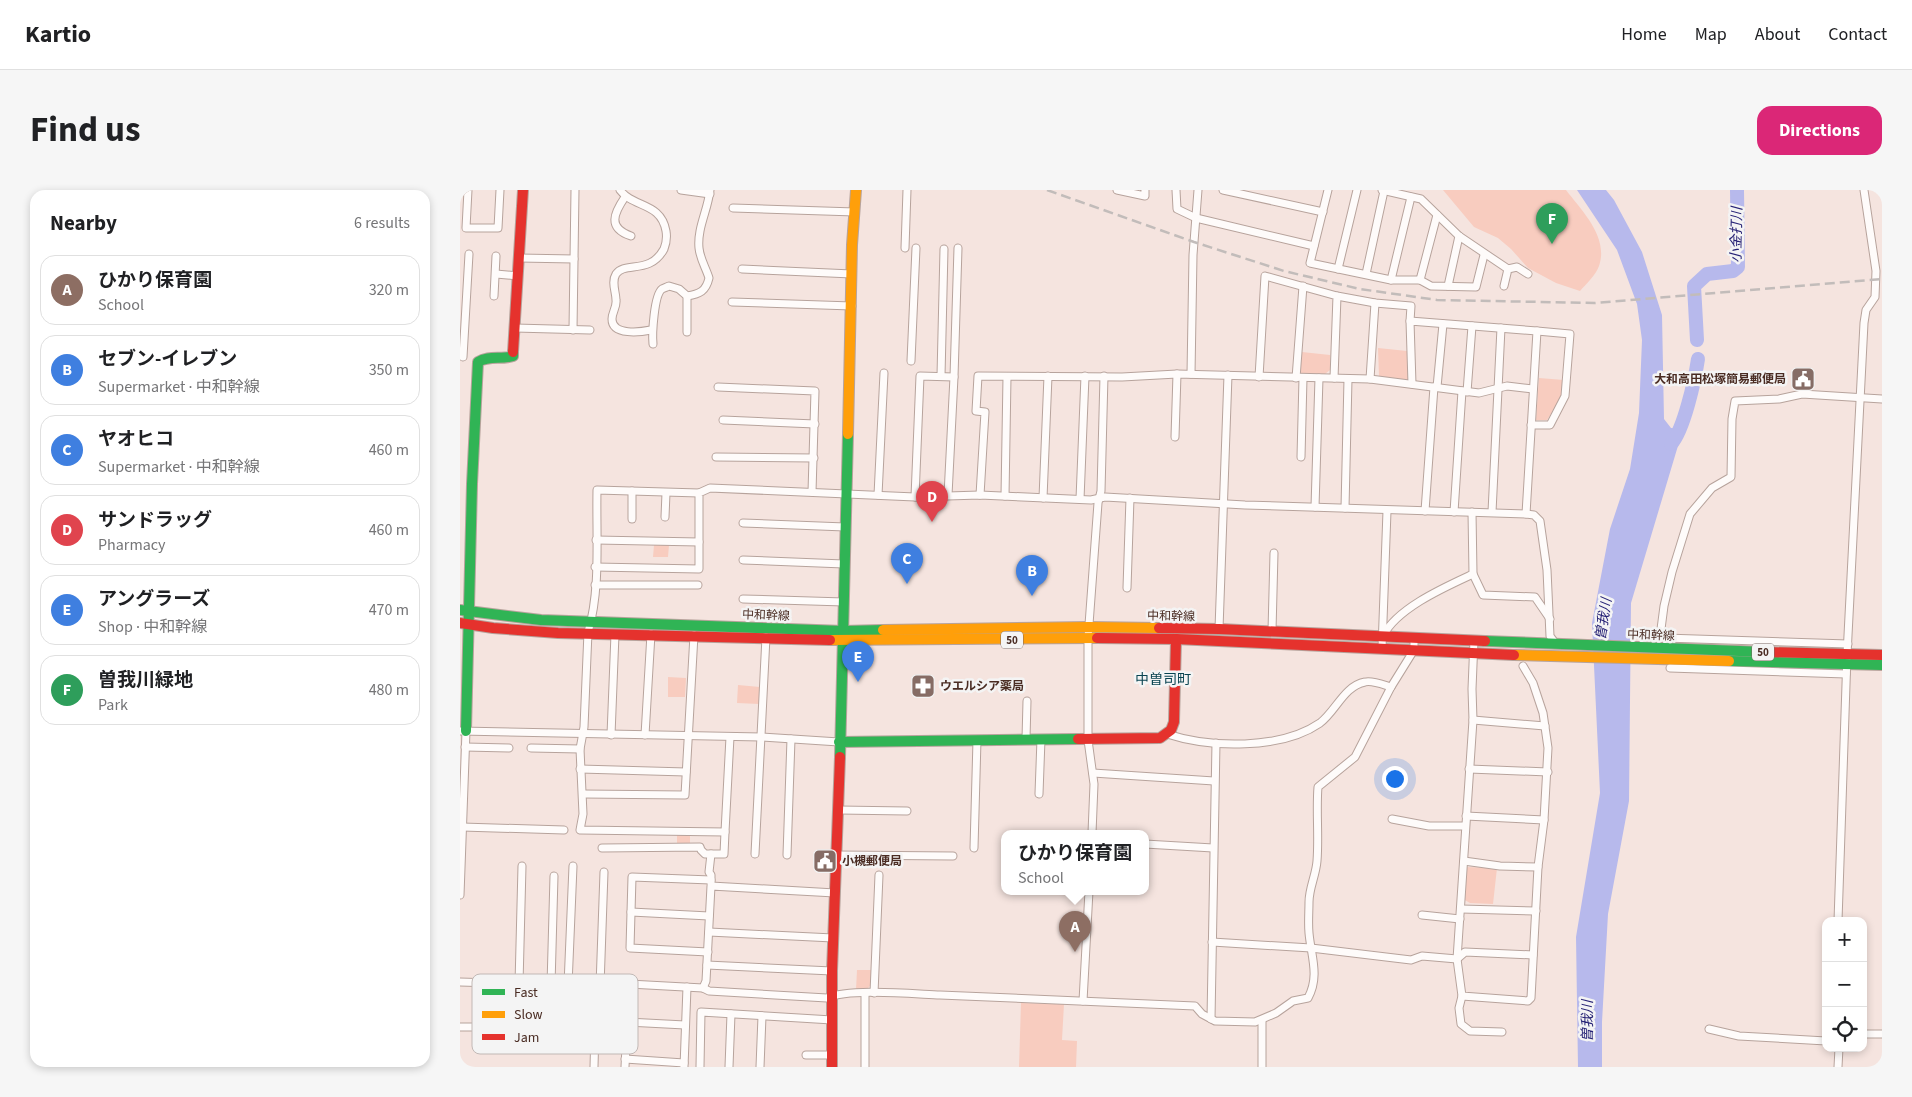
<!DOCTYPE html>
<meta charset="utf-8">
<style>
:root{--surface:#fff;--page:#f6f6f6;--text:#202124;--muted:#757577;--line:#e0e0e0;--accent:#db2777}
body{margin:0;font-family:"Source Sans 3","Noto Sans JP",sans-serif;background:var(--page);color:var(--text)}
.controls{position:absolute;right:15px;bottom:15px;display:grid;overflow:hidden;border-radius:10px;box-shadow:0 2px 8px #0003}
.controls button{width:45px;height:45px;display:grid;place-items:center;padding:0;border:0;border-bottom:1px solid var(--line);background:var(--surface);color:var(--text);font:25px sans-serif}
.you{position:absolute;left:934px;top:588px;width:18px;height:18px;margin:-12px;border:4px solid #fff;border-radius:50%;background:#1a73e8;box-shadow:0 0 0 8px #1a73e833}
.badge{display:grid;place-items:center;width:32px;height:32px;border-radius:50%;background:var(--accent);color:#fff;font-size:16px;font-weight:700}
.pin{position:absolute;translate:-50% -41px;filter:drop-shadow(0 1px 2px #0008)}
.pin::after{content:'';position:absolute;top:26px;width:18px;height:15px;background:inherit;clip-path:polygon(0 0,100% 0,50% 100%)}
.popup{position:absolute;left:541px;top:640px;width:148px;height:65px;box-sizing:border-box;display:grid;place-content:center;border-radius:10px;background:var(--surface);filter:drop-shadow(0 1px 4px #0005);font-size:16px;white-space:nowrap;color:var(--muted)}
.popup b{font-size:19px;color:var(--text)}
.popup::after{content:'';position:absolute;left:50%;top:100%;margin-left:-10px;border:10px solid transparent;border-top-color:var(--surface)}
.list{margin:0;padding:0;list-style:none}
h2{display:flex;justify-content:space-between;align-items:center;height:65px;margin:0;padding:0 20px;font-size:21px}
h2 small{font-size:16px;font-weight:400;color:var(--muted)}
.list li{display:grid;grid-template-columns:32px 1fr auto;gap:15px;align-items:center;box-sizing:border-box;height:70px;margin:0 10px 10px;padding:0 10px;border:1px solid var(--line);border-radius:15px}
.list b{display:block;font-size:19px;white-space:nowrap}
.list p{margin:0;font-size:16px;white-space:nowrap;color:var(--muted)}
.list em{font-size:16px;font-style:normal;color:var(--muted)}
.icon{flex:none;width:28px;height:28px;fill:none;stroke:currentColor;stroke-width:2;stroke-linecap:round;stroke-linejoin:round}
.map{position:relative;flex:none;width:1422px;height:877px;overflow:hidden;border-radius:15px}
header{display:flex;align-items:center;gap:30px;box-sizing:border-box;height:70px;padding:0 25px;background:var(--surface);border-bottom:1px solid var(--line)}
header strong{font-size:24px}
nav{display:flex;gap:28px;margin-inline-start:auto;font-size:18px}
.intro{display:flex;align-items:center;justify-content:space-between;box-sizing:border-box;height:120px;padding:0 30px}
h1{margin:0;font-size:35px}
.button{padding:12px 22px;border-radius:15px;background:var(--accent);color:#fff;font-size:18px;font-weight:700}
main{display:flex;gap:30px;padding:0 30px}
aside{flex:1;background:var(--surface);border-radius:15px;box-shadow:0 2px 8px #0003}
.map>svg:first-child{display:block}
.green{fill:#f8ccbf}
.water{fill:#b7b9ec}
.lines{fill:none;stroke-linecap:round;stroke-linejoin:round}
.river{stroke:#b7b9ec;stroke-width:14}
.street-casing{stroke:#b7a39c;stroke-width:9}
.fast-casing{stroke:#b7a39c;stroke-width:12}
.slow-casing{stroke:#b7a39c;stroke-width:12}
.jam-casing{stroke:#b7a39c;stroke-width:12}
.street{stroke:#fefbfa;stroke-width:7}
.fast{stroke:#30b455;stroke-width:10}
.slow{stroke:#ff9f0a;stroke-width:10}
.jam{stroke:#e5322d;stroke-width:10}
.rail{stroke:#c2bcba;stroke-width:2.5;stroke-dasharray:10 5;stroke-linecap:butt}
.labels{text-anchor:middle;stroke-width:5;stroke-linejoin:round;paint-order:stroke}
.shield{fill:#f4f4f4;stroke:#7d6862;stroke-width:1}
.shield-label{font-size:11px;font-weight:bold;fill:#4a2c23}
.poi-label{font-size:12px;font-weight:bold;fill:#4a2c23;stroke:#f4f4f4;text-anchor:start}
.street-label{font-size:12px;fill:#4a2c23;stroke:#f4f4f4}
.water-label{font-size:14px;font-style:italic;fill:#272376;stroke:#f4f4f4}
.neighbourhood-label{font-size:14px;fill:#094451;stroke:#f4f4f4}
.key{fill:#f4f4f4;stroke:#c1b8b5;stroke-width:1}
.key-label{font-size:14px;fill:#4a2c23}
</style>
<header>
<strong>Kartio</strong>
<nav><a>Home</a><a>Map</a><a>About</a><a>Contact</a></nav>
</header>
<div class="intro"><h1>Find us</h1><a class="button">Directions</a></div>
<main>
<aside>
<h2>Nearby<small>6 results</small></h2>
<ul class="list">
<li><span class="badge" style="background:#8d6e63">A</span><div><b>ひかり保育園</b><p>School</p></div><em>320 m</em></li>
<li><span class="badge" style="background:#3f7fe0">B</span><div><b>セブン-イレブン</b><p>Supermarket · 中和幹線</p></div><em>350 m</em></li>
<li><span class="badge" style="background:#3f7fe0">C</span><div><b>ヤオヒコ</b><p>Supermarket · 中和幹線</p></div><em>460 m</em></li>
<li><span class="badge" style="background:#e0444e">D</span><div><b>サンドラッグ</b><p>Pharmacy</p></div><em>460 m</em></li>
<li><span class="badge" style="background:#3f7fe0">E</span><div><b>アングラーズ</b><p>Shop · 中和幹線</p></div><em>470 m</em></li>
<li><span class="badge" style="background:#2e9e5b">F</span><div><b>曽我川緑地</b><p>Park</p></div><em>480 m</em></li>
</ul>
</aside>
<div class="map">
<svg width="1422" height="877" viewBox="0 0 1422 877">
<rect width="100%" height="100%" fill="#f5e4df"/>
<g class="green">
<path d="M983 0H1106C1122 21 1149 47 1139 76 1136 85 1126 94 1120 101L1096 93 1068 78 1051 59 1038 48 1014 37Z"/>
<polygon points="918,158 947,161 948,190 919,186"/>
<polygon points="842,162 870,165 870,180 865,184 840,183"/>
<polygon points="1079,188 1104,190 1101,208 1087,230 1076,230"/>
<polygon points="194,355 209,355 208,367 193,367"/>
<polygon points="208,487 226,488 225,507 208,507"/>
<polygon points="278,495 300,497 299,514 277,513"/>
<rect x="217" y="643" width="13" height="11"/>
<polygon points="1005,677 1037,678 1033,714 1010,713 1003,709"/>
<polygon points="397,780 412,780 411,795 407,799 396,800"/>
<polygon points="561,813 604,814 602,850 617,851 616,877 559,877"/>
</g>
<polygon class="water" points="1117,0 1146,0 1154,10 1182,62 1202,125 1204,229 1211,238 1223,239 1171,413 1169,611 1148,724 1142,832 1142,877 1118,877 1116,747 1140,603 1132,433 1150,339 1170,279 1179,223 1182,150 1177,114 1157,60"/>
<g class="lines">
<g class="river">
<polyline points="1237,150 1234,96 1247,84 1273,81 1278,77 1277,0"/>
<path d="M1211 254C1224 240 1235 189 1238 169"/>
</g>
<g class="street-casing">
<g id="street">
<polyline points="8,0 6,38 38,38 40,0"/>
<path d="M160 0C173 18 201 12 206 41 207 47 206 54 204 59 190 85 165 71 156 84 151 92 156 102 156 110 157 117 152 122 152 129 152 146 181 142 191 140"/>
<polyline points="221,0 250,4"/>
<polyline points="657,0 685,6 685,0"/>
<polyline points="716,0 717,19 736,28 854,56"/>
<polyline points="763,0 863,22"/>
<polyline points="868,0 850,73 931,90 960,90 971,96 1016,97 1024,65"/>
<polyline points="922,0 961,9 999,46 1048,79"/>
<path d="M165 7C154 23 147 38 171 46"/>
<polyline points="273,18 395,22"/>
<polyline points="445,58 447,0"/>
<polyline points="59,68 114,69"/>
<polyline points="282,79 392,84"/>
<polyline points="878,79 897,0"/>
<polyline points="36,84 58,86"/>
<polyline points="906,84 924,1"/>
<polyline points="931,90 951,7"/>
<polyline points="960,90 977,25"/>
<polyline points="988,96 999,46"/>
<polyline points="1044,96 1048,79 1057,77 1068,84"/>
<polyline points="34,106 36,66"/>
<path d="M227 106C240 104 246 101 249 88 246 78 240 69 239 58 237 38 248 20 250 0"/>
<polyline points="877,106 915,113 951,116 950,131"/>
<polyline points="272,112 392,116"/>
<polyline points="55,138 130,140"/>
<polyline points="113,140 115,0"/>
<path d="M193 154C192 144 194 105 202 99 204 98 207 97 209 96L219 99 227 106V142"/>
<polyline points="3,167 9,64"/>
<polyline points="451,171 456,58"/>
<polyline points="731,184 733,65 738,0"/>
<polyline points="481,186 484,59"/>
<polyline points="799,187 805,86 877,106 874,188"/>
<polyline points="836,188 843,96"/>
<polyline points="910,189 915,113"/>
<polyline points="952,194 950,131 1077,141 1066,324"/>
<polyline points="258,197 355,201 352,302"/>
<polyline points="977,197 983,134"/>
<polyline points="1007,202 1012,136"/>
<polyline points="263,230 355,234"/>
<polyline points="1071,235 1090,235 1105,206 1110,144 1077,141"/>
<polyline points="715,247 717,184"/>
<polyline points="256,267 354,268"/>
<polyline points="841,267 843,188"/>
<path d="M239 303 137 300C136 345 141 400 128 442L124 537 120 559 123 624 120 640 265 642 270 547"/>
<polyline points="418,305 424,183"/>
<polyline points="488,305 494,187 498,58"/>
<polyline points="520,305 525,222 516,221 518,186 662,187 717,184 910,189 1019,203 1047,196 1073,199"/>
<polyline points="545,306 547,187"/>
<polyline points="455,307 460,186 494,187"/>
<polyline points="583,308 588,186"/>
<polyline points="620,309 625,186"/>
<polyline points="855,317 859,188"/>
<polyline points="885,318 888,189"/>
<polyline points="965,321 974,197"/>
<polyline points="994,322 1002,201"/>
<polyline points="1032,322 1041,138"/>
<polyline points="205,327 206,303"/>
<polyline points="172,329 172,301"/>
<polyline points="283,333 385,337"/>
<polyline points="136,350 239,352"/>
<polyline points="283,370 384,374"/>
<polyline points="135,377 239,379 239,303 250,298 455,307 520,305 631,310 645,307 785,315 1066,324 1074,325 1080,331 1087,380 1090,446 1096,454"/>
<polyline points="1013,384 1023,405 1075,407 1090,429"/>
<polyline points="135,395 238,395"/>
<polyline points="667,398 670,308"/>
<polyline points="283,409 384,412"/>
<polyline points="759,439 768,185"/>
<polyline points="812,441 814,363"/>
<path d="M923 446C937 418 985 397 1013 384L1012 322"/>
<polyline points="1014,450 1012,499 1013,530 997,769 1002,806 1068,811 1071,808 1078,677 1084,630 1088,558 1083,523 1073,493 1063,476"/>
<polyline points="1388,454 1205,448 1201,439 1204,416 1212,382 1230,324 1252,298 1271,287 1272,229 1275,211 1319,209 1342,204 1422,209"/>
<polyline points="922,458 927,321"/>
<polyline points="1210,478 1386,484"/>
<polyline points="1013,530 1085,536"/>
<polyline points="0,541 301,547 379,552"/>
<path d="M707 544C750 558 821 560 860 533 876 521 884 496 905 492 912 490 924 495 931 497"/>
<polyline points="151,545 155,444"/>
<polyline points="185,545 191,444"/>
<polyline points="566,549 567,511"/>
<polyline points="5,557 49,558"/>
<polyline points="71,558 120,559"/>
<polyline points="120,579 226,582"/>
<polyline points="1009,579 1088,582"/>
<polyline points="633,583 754,591"/>
<polyline points="123,604 225,605 234,445"/>
<polyline points="579,604 581,549"/>
<polyline points="379,620 447,621"/>
<polyline points="1006,626 1084,630"/>
<polyline points="932,629 969,636 1005,636"/>
<polyline points="2,637 104,640"/>
<polyline points="632,643 634,594 628,550 628,448 638,313 641,301 644,186"/>
<polyline points="685,654 753,658"/>
<polyline points="142,658 240,657 241,660 245,664 251,664"/>
<polyline points="514,658 517,550"/>
<polyline points="295,664 306,447"/>
<polyline points="327,665 331,549"/>
<polyline points="377,665 493,666"/>
<polyline points="1004,671 1040,676 1078,677"/>
<polyline points="251,693 251,685 249,682 251,664 264,664 265,642"/>
<polyline points="0,705 6,541"/>
<polyline points="1001,719 1076,721"/>
<polyline points="171,722 249,726"/>
<polyline points="962,725 1000,729"/>
<polyline points="1378,731 1387,465 1404,133 1406,120 1415,107 1416,81 1404,0"/>
<polyline points="249,742 373,748"/>
<polyline points="752,752 851,758 951,770 962,766 997,769 1005,762 1073,765"/>
<polyline points="248,762 170,758 172,687 251,690"/>
<polyline points="247,775 372,781"/>
<path d="M0 792 140 796 152 798 159 794H169L243 798 249 801 367 808C389 798 454 804 480 805 565 809 650 812 735 816L742 824 755 831 795 832 816 823 833 811 848 808C860 786 851 766 849 743 848 733 849 722 849 712 849 698 856 685 857 671 859 646 856 621 858 597L895 567 931 497 954 460V447"/>
<polyline points="59,794 62,676"/>
<polyline points="91,795 94,686"/>
<polyline points="108,795 113,676"/>
<polyline points="243,798 246,791 251,696 375,703"/>
<polyline points="414,803 419,685"/>
<polyline points="1002,806 999,818 1001,834 1010,841 1042,842"/>
<polyline points="623,811 629,701"/>
<polyline points="751,829 756,553"/>
<polyline points="167,832 225,835"/>
<polyline points="0,837 105,837"/>
<polyline points="1249,839 1279,846 1366,851"/>
<polyline points="1403,844 1422,844"/>
<polyline points="346,865 372,865"/>
<polyline points="165,869 224,873"/>
<polyline points="134,877 136,803 140,796 144,682"/>
<polyline points="165,877 169,794"/>
<polyline points="224,877 227,797"/>
<polyline points="240,877 241,822 372,830"/>
<polyline points="269,877 271,824"/>
<polyline points="300,877 302,826"/>
<polyline points="405,877 405,803"/>
<polyline points="802,877 802,830"/>
<polyline points="1378,877 1379,858"/>
</g>
</g>
<g class="fast-casing">
<g id="fast">
<polyline points="0,420 81,430 383,441 423,440"/>
<polyline points="1025,451 1305,462"/>
<polyline points="1269,471 1422,475"/>
<path d="M6 541 12 294 18 172C29 165 41 170 53 166V162"/>
<polyline points="379,552 618,549"/>
<polyline points="380,567 388,244"/>
</g>
</g>
<g class="slow-casing">
<g id="slow">
<polyline points="388,244 392,55 396,0"/>
<polyline points="423,440 629,437 699,438"/>
<polyline points="370,450 637,448"/>
<polyline points="1054,465 1269,471"/>
</g>
</g>
<g class="jam-casing">
<g id="jam">
<polyline points="53,162 63,0"/>
<polyline points="0,433 33,438 98,443 370,450"/>
<polyline points="699,438 759,439 1025,451"/>
<polyline points="637,448 716,449 1054,465"/>
<polyline points="1305,462 1422,465"/>
<polyline points="618,549 700,548 711,540 714,532 716,449"/>
<polyline points="372,877 372,781 380,567"/>
</g>
</g>
<use href="#street" class="street"/>
<use href="#fast" class="fast"/>
<use href="#slow" class="slow"/>
<use href="#jam" class="jam"/>
<polyline class="rail" points="587,0 734,52 824,81 900,99 977,110 1135,113 1422,89"/>
</g>
<defs>
<g id="civic-square" transform="scale(1.25)"><rect x="-9" y="-9" width="18" height="18" rx="4" fill="#866c65" stroke="#f4f4f4"/><path d="M-.6-6.5H3V-4.5H.6V-3L4-1V1h2V6H-6V1h2V-1L-.6-3ZM-1.2 2.5V6h2.4V2.5Z" fill="#fff"/></g>
<g id="pharmacy-square" transform="scale(1.25)"><rect x="-9" y="-9" width="18" height="18" rx="4" fill="#866c65" stroke="#f4f4f4"/><path d="M-2-6h4v4h4v4h-4v4h-4v-4h-4v-4h4Z" fill="#fff"/></g>
</defs>
<g fill-rule="evenodd">
<use href="#civic-square" x="1343" y="189"/>
<use href="#pharmacy-square" x="463" y="496"/>
<use href="#civic-square" x="365" y="671"/>
</g>
<g class="labels">
<g class="shield">
<rect x="541" y="441.5" width="22" height="17" rx="4"/>
<rect x="1292" y="453.5" width="22" height="17" rx="4"/>
</g>
<g class="shield-label">
<text x="552" y="454">50</text>
<text x="1303" y="466">50</text>
</g>
<g class="poi-label">
<text x="1326" y="193" text-anchor="end">大和高田松塚簡易郵便局</text>
<text x="480" y="500">ウエルシア薬局</text>
<text x="382" y="675">小槻郵便局</text>
</g>
<g class="street-label">
<text transform="translate(306 425) rotate(2)" y="4">中和幹線</text>
<text transform="translate(711 426) rotate(1)" y="4">中和幹線</text>
<text transform="translate(1191 445) rotate(2)" y="4">中和幹線</text>
</g>
<g class="water-label">
<text transform="translate(1276 45) rotate(-89)" y="5">小金打川</text>
<text transform="translate(1143 429) rotate(-81)" y="5">曽我川</text>
<text transform="translate(1127 831) rotate(-90)" y="5">曽我川</text>
</g>
<g class="neighbourhood-label">
<text x="703" y="494">中曽司町</text>
</g>
</g>
<rect x="12" y="784" width="166" height="80" rx="8" class="key"/>
<rect x="22" y="799" width="23" height="6" fill="#30b455"/>
<rect x="22" y="821" width="23" height="7" fill="#ff9f0a"/>
<rect x="22" y="844" width="23" height="6" fill="#e5322d"/>
<g class="key-label">
<text x="54" y="807">Fast</text>
<text x="54" y="829">Slow</text>
<text x="54" y="852">Jam</text>
</g>
</svg>
<div class="controls">
<button>+</button>
<button>−</button>
<button><svg class="icon" aria-label="locate" viewBox="0 0 24 24"><circle cx="12" cy="12" r="6"/><path d="M12 2v4M12 18v4M2 12h4M18 12h4"/></svg></button>
</div>
<div class="you"></div>
<div class="pin badge" style="left:615px;top:762px;background:#8d6e63">A</div>
<div class="popup"><b>ひかり保育園</b>School</div>
<div class="pin badge" style="left:572px;top:406px;background:#3f7fe0">B</div>
<div class="pin badge" style="left:447px;top:394px;background:#3f7fe0">C</div>
<div class="pin badge" style="left:472px;top:332px;background:#e0444e">D</div>
<div class="pin badge" style="left:398px;top:492px;background:#3f7fe0">E</div>
<div class="pin badge" style="left:1092px;top:54px;background:#2e9e5b">F</div>
</div>
</main>
